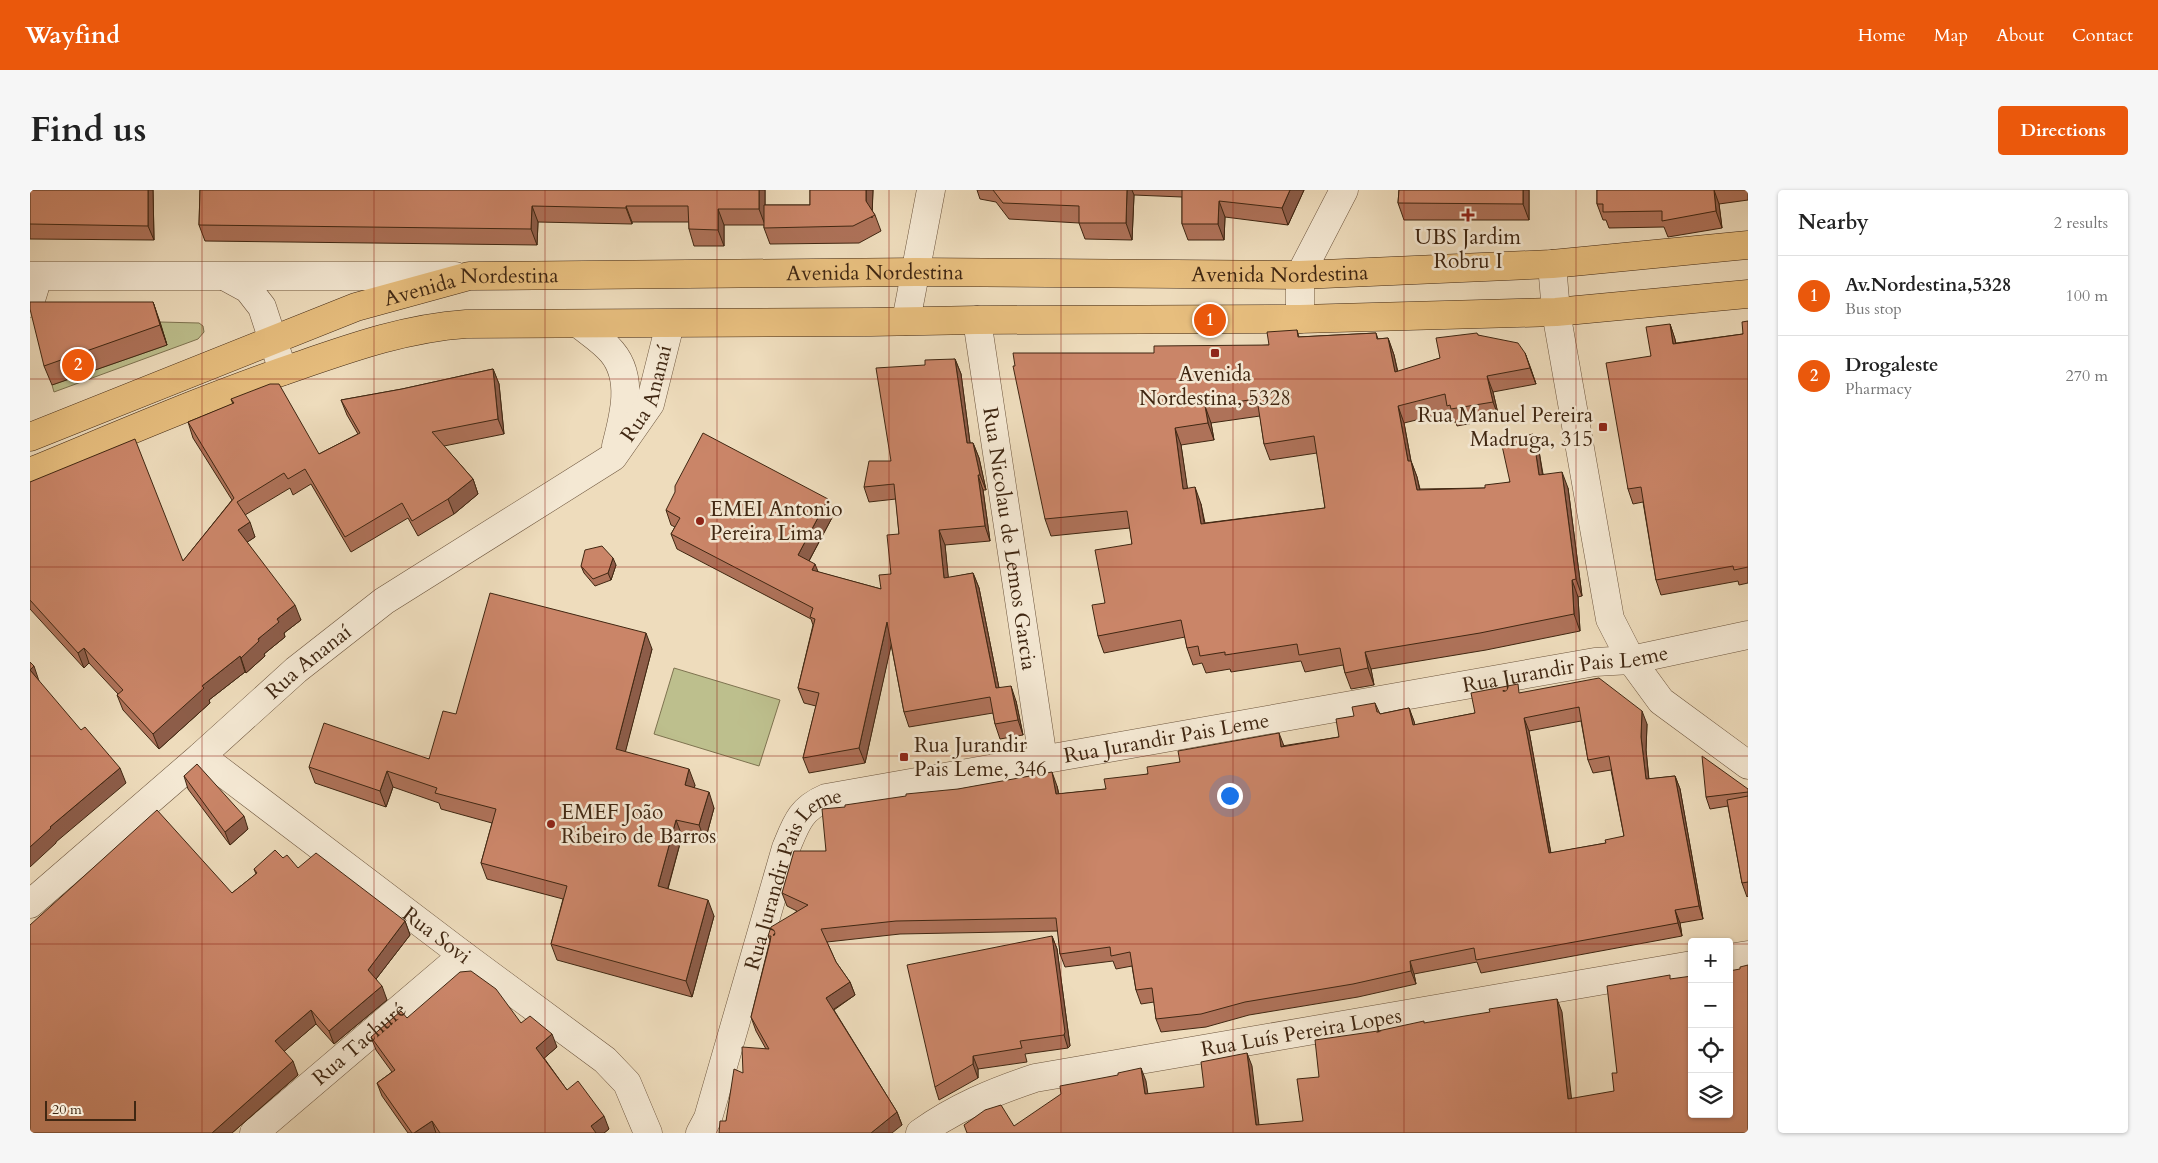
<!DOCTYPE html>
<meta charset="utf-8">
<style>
:root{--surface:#fff;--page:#f6f6f6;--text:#222;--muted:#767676;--line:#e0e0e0;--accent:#ea580c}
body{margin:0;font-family:Cardo,serif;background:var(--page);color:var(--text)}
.controls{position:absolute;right:15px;bottom:15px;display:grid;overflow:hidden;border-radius:5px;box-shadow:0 1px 4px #0004}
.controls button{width:45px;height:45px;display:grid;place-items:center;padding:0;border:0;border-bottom:1px solid var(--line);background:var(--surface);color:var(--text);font:25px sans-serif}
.scale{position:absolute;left:15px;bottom:12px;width:91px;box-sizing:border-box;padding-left:5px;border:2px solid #402712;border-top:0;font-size:14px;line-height:18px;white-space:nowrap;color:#402712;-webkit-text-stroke:4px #f4e8d3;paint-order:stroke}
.you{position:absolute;left:1199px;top:605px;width:18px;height:18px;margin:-12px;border:4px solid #fff;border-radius:50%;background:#1a73e8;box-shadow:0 0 0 8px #1a73e833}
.badge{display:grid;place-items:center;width:32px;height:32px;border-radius:50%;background:var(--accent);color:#fff;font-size:16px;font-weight:700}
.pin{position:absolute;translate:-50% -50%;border:2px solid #fff;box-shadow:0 1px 5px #0006}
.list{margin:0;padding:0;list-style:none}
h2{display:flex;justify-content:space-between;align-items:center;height:65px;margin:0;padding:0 20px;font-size:21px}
h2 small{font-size:16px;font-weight:400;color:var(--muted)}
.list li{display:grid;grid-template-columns:32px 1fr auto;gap:15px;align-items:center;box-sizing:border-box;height:80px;padding:0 20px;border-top:1px solid var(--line)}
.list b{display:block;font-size:19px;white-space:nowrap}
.list p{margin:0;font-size:16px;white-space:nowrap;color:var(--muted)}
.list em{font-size:16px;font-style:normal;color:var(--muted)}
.icon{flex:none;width:28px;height:28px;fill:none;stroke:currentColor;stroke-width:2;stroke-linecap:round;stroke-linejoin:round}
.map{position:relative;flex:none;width:1718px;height:943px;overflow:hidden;border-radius:5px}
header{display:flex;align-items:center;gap:30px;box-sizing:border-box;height:70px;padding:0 25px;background:var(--accent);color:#fff}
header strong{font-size:24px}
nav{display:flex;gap:28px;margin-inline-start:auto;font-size:18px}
.intro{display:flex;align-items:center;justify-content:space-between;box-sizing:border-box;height:120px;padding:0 30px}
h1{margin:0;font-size:35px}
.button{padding:12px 22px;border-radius:5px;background:var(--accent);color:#fff;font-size:18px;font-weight:700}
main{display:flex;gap:30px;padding:0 30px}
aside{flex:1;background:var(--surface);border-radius:5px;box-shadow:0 1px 4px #0004}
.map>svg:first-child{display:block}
.grass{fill:#bdbf8d;stroke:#7e7350}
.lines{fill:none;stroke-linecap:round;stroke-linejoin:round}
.minor-casing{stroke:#6c543c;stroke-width:29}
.major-casing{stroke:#402712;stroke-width:29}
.minor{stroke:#f4e8d3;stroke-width:28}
.major{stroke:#e7be7e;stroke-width:28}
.wall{fill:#ae7259;stroke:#402712;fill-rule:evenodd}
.shaded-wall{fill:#8d5d49;stroke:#402712}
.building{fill:#ca8568;stroke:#402712;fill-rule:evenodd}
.grid{fill:none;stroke:#8f2418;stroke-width:1;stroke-opacity:0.55}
.poi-dot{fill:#8f2418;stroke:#f4e8d3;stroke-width:2}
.labels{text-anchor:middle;stroke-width:5;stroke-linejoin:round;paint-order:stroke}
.poi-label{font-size:21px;fill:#402712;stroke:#f4e8d3;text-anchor:start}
.street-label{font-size:21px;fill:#402712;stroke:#f4e8d3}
</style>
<header>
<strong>Wayfind</strong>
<nav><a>Home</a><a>Map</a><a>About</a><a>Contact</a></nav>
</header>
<div class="intro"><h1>Find us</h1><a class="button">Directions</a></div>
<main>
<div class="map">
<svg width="1718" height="943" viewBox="0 0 1718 943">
<rect width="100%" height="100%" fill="#eedcbc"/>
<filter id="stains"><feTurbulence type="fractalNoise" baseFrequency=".004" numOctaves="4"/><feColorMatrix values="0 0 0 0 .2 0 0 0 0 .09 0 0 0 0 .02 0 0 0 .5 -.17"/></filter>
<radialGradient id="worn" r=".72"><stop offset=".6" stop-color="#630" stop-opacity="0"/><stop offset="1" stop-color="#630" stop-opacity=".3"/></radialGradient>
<g class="grass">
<polygon points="130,132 169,133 173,136 174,142 168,149 24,202 22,195 137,155"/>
<polygon points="644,478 750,510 729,576 624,544"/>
</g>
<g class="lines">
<g class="minor-casing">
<g id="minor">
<polyline points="1522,74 1526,122 1580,429 1601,470 1631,511 1718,575"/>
<polyline points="0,86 425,86"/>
<polyline points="196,87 218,99 232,117 253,181"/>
<polyline points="0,113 8,87"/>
<polyline points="1270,129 1270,85 1314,0"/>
<path id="s1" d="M947 130 1013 569"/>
<polyline points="876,131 901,0"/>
<path d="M549 134C560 143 573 151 582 162 604 188 594 226 586 256"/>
<path id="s2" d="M171 566 433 765 575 870 597 893 618 943"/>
<path id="s3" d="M0 714 171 566 266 480 354 411 583 267 620 214 640 134"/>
<polyline points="1699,768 1718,765"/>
<path id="s4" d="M224 943 433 765"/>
<path id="s5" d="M670 943 678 928 756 658C766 634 770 619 796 608L1565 472 1601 470 1718 445"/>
<path id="s6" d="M890 943C927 917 963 902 1005 888L1662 775"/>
</g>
</g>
<g class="major-casing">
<g id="major">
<path id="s7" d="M0 247 326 117 439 86 886 82 1270 85 1522 74 1718 55"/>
<path d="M0 282C90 245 179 206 271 175 326 156 378 138 436 134L841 132 947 130 1270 129 1526 122 1718 104"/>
</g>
</g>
<use href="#minor" class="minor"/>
<use href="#major" class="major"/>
</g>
<g class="wall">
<polygon points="0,0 123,0 124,50 0,49"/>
<polygon points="170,0 735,0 735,15 780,15 780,0 843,0 842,21 845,25 851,41 829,53 740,54 734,38 734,35 694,35 694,56 664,56 659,39 659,32 602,32 602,34 508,32 507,55 175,51 169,35"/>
<polygon points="947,0 1274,0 1258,35 1195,27 1194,50 1158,50 1152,34 1152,7 1104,5 1102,50 1055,49 1049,33 979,29 966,12 950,9"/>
<polygon points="1369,0 1499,0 1499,30 1374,30 1368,13"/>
<polygon points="1567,0 1718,0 1718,10 1689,14 1692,38 1638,47 1634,37 1579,38 1576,30 1573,30 1567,14"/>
<polygon points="123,112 137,155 22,195 14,176"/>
<polygon points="1718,131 1718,393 1709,395 1708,391 1631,405 1626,390 1613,312 1603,314 1598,299 1621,166 1640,134 1646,153 1713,144"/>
<path d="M1267 140 1269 147 1346 143 1348 149 1358 148 1364 165 1368 182 1410 168 1448 145 1495 163 1506 194 1463 202 1469 228 1427 236 1426 232H1423L1419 222 1374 233 1381 271 1387 287 1390 299 1455 298 1480 292 1503 244 1509 261 1513 284 1538 298 1552 406 1548 407 1550 441 1456 460 1341 479 1344 495 1321 499 1315 483 1313 475 1275 482 1271 471 1201 482 1200 479 1176 483 1172 473 1163 475 1157 458 1155 447 1074 463 1068 446 1075 413 1102 354 1100 338 1021 346 1015 329 1124 163 1239 155ZM1230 226 1234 254 1240 270 1287 263 1295 318 1175 333 1171 314 1157 298 1151 255 1184 250 1181 233Z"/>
<polygon points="925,169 931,184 940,253 943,253 949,268 956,300 953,300 960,351 915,355 918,388 943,383 949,398 969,498 986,511 993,545 970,549 965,534 963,523 879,537 874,522 861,454 835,573 779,583 773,568 786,516 774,513 768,498 783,435 781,429 647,359 641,344 645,337 641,335 636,320 798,309 804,324 779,371 788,382 851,399 861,384 869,344 866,309 839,312 834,297 861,271 895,175"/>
<polygon points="463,179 469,194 474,244 414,256 443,289 448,304 424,324 388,346 378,328 321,362 281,294 263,305 260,298 215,325 225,347 217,352 271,430 254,443 255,447 234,464 235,466 216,483 215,482 179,510 180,513 129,559 93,520 87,505 88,504 59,473 54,478 0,419 0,292 153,371 202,310 163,248 158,232 203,214 201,209 289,264 328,244 317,225 311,210 372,199"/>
<polygon points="586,375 581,390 565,396 554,383 551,376"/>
<polygon points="622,459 595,562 665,595 664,598 684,618 675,651 652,646 638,699 684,726 662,807 527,770 521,754 533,709 457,689 451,673 462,633 411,619 409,613 363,597 356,617 285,593 279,577 399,569 426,524"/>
<path d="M1491 503 1617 534 1616 560 1619 589 1645 586 1650 599 1673 729 1650 733 1652 746 1451 783 1447 772 1384 784 1386 794 1328 807 1219 825 1176 837 1131 842 1126 829 1124 812 1111 814 1106 800 1102 776 1086 779 1083 771 1035 777 1030 764 1028 741 870 744 797 752 806 772 820 792 825 805 804 820 867 922 872 935 696 931 713 883 736 859 726 841 721 827 740 750 738 746 767 721 757 716 752 703 796 661 815 617 1027 596 1029 604 1076 599 1150 572 1309 547 1324 526 1345 513 1350 524 1379 518 1385 535 1445 523ZM1551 531 1558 570 1563 583 1581 580 1594 646 1576 653 1521 663 1499 541Z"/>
<polygon points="154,586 218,639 200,655 158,599"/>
<polygon points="1718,599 1718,706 1717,707 1712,693 1698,616 1680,619 1676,607"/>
<polygon points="253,668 268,678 375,731 380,745 346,789 357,810 304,854 286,834 254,861 268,885 202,943 202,703 226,684 224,679"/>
<polygon points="1022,746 1027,759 1040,856 1038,858 995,864 997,872 948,879 948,888 909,910 905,897"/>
<polygon points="377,828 491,833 527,857 514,868 537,900 579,939 574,943 378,943 352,906 347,893 362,882 346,860 341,847"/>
</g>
<g class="shaded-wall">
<polygon points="118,0 123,0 124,50 118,36"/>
<polygon points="729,0 735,0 735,35 729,19"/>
<polygon points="836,0 843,0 842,28 836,11"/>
<polygon points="1097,0 1102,0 1104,5 1102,50 1096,33"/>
<polygon points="1260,0 1274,0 1258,35 1252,18"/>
<polygon points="1493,0 1499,0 1499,30 1493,14"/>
<polygon points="1684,0 1689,14 1692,38 1686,21"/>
<polygon points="1189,11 1195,27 1194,50 1188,34"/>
<polygon points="502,16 508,32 507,55 501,39"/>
<polygon points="596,16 602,32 602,34 596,18"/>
<polygon points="688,19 694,35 694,56 688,40"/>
<polygon points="123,112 130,132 137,155 130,135"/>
<polygon points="1640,134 1645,149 1648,169 1643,154"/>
<polygon points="1358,148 1364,165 1371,199 1365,182"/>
<polygon points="1495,163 1501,179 1506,194 1500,178"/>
<polygon points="925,169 931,184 942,268 937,253"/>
<polygon points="463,179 469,194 474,244 468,229"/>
<polygon points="1457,186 1463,202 1469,228 1463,212"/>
<polygon points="1175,216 1181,233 1184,250 1178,233"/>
<polygon points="1368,216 1374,233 1384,288 1378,271"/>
<polygon points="1145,238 1151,255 1160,315 1153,299"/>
<polygon points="1503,244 1509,261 1515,302 1509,285"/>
<polygon points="943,253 949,268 956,300 950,285"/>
<polygon points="1381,271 1387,287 1393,316 1387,300"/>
<polygon points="1532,282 1538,298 1552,406 1546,389"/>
<polygon points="948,285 953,300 960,351 955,336"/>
<polygon points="443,289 448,304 424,324 418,309"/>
<polygon points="1165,297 1171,314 1177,350 1171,334"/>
<polygon points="798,309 804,324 774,380 768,365"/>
<polygon points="220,332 225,347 213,355 208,340"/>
<polygon points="909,340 915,355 920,403 914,388"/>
<polygon points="583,368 586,375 581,390 578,383"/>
<polygon points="785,374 791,389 782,380"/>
<polygon points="943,383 949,398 972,513 966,498"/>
<polygon points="1542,390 1548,407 1550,441 1544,424"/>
<polygon points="265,415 271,430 254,443 255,447 234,464 235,466 216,483 211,468 247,429"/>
<polygon points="857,432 863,447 835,573 829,558"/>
<polygon points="616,443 622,459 592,575 586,559"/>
<polygon points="54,458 59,473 54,478 48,463"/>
<polygon points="1335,462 1341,479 1344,495 1338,478"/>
<polygon points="210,466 215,482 179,510 180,513 129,559 123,544 172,496"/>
<polygon points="4,476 9,491 0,480"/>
<polygon points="981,496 986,511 993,545 988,530"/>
<polygon points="1379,518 1384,531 1388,548 1383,535"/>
<polygon points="1612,521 1617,534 1616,560 1620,603 1616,589 1611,547"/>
<polygon points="1494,528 1499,541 1523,676 1519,663"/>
<polygon points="1249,543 1254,556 1251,557"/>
<polygon points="90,578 96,593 26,652 26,653 0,677 0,657 20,637"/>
<polygon points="659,579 665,595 661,611 655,595"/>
<polygon points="357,581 363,597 356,617 350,601"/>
<polygon points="1022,582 1027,596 1031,617 1026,604"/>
<polygon points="1645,586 1650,599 1673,729 1669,716"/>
<polygon points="679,602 684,618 675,651 669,635"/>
<polygon points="214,626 218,639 200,655 195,642"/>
<polygon points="646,630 652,646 634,712 628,696"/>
<polygon points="678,710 684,726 662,807 656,791"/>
<polygon points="1645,720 1650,733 1652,746 1648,733"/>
<polygon points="375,731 380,745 343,793 338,780"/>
<polygon points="1022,746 1027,759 1040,856 1038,858 1034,845"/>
<polygon points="1380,771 1384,784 1386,794 1381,781"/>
<polygon points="820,792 825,805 801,821 796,808"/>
<polygon points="352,796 357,810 304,854 299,841"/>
<polygon points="1527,809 1532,822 1543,922 1538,909"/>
<polygon points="281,820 286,834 250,865 245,851"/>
<polygon points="522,844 527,857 511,871 506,858"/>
<polygon points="1217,863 1222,876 1230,943 1226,935"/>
<polygon points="943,866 948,879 948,888 943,874"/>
<polygon points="263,871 268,885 202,943 182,943"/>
<polygon points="1111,878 1116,891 1120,918 1115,904"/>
<polygon points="867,922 872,935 862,943 841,943"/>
<polygon points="574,926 579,939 574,943 563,943 561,936"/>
<polygon points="402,931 406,943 384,943"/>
</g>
<g class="building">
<polygon points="0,0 118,0 118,36 0,34"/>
<polygon points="170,0 729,0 729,19 688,19 688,40 659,39 658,16 596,16 596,18 502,16 501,39 169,35"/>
<polygon points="780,0 836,0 836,11 845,25 823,36 734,38 734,15 780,15"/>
<polygon points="963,0 1097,0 1096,33 1049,33 1049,16 973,13"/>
<polygon points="1152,0 1260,0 1252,18 1189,11 1188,34 1152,34"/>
<polygon points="1369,0 1493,0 1493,14 1368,13"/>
<polygon points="1567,0 1684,0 1686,21 1632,31 1632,21 1573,22 1573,14 1567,14"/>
<polygon points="0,112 123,112 130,135 14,176 0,119"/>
<polygon points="1718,131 1718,377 1704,380 1703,376 1626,390 1611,297 1598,299 1576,173 1621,166 1616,137 1640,134 1643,154 1713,144 1712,132"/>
<path d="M1267 140 1268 147 1346 143 1347 149 1358 148 1365 182 1410 168 1406 148 1447 143 1448 145 1488 153 1495 163 1500 178 1457 186 1463 212 1421 219 1420 215 1417 216 1415 204 1368 216 1378 271H1381L1387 300 1455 298V295L1480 292 1471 251 1503 244 1509 285 1532 282 1546 389 1542 390 1544 424 1450 443 1335 462 1338 478 1315 483 1310 458 1269 465 1267 454 1195 465V462L1170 466 1168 456 1157 458 1151 430 1068 446 1062 415 1075 413 1065 360 1102 354 1097 321 1015 329 983 176H985L983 163H1124V156L1239 155 1237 142ZM1227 209 1234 254 1284 246 1295 318 1171 334 1165 297 1153 299 1145 238 1178 233 1175 216Z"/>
<polygon points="925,169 937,253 943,253 950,285 948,285 955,336 909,340 914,388 943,383 966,498 981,496 988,530 965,534 960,507 874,522 857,432 829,558 773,568 789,503 768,498 785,429 780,427 783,418 641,344 650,328 636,320 645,302 645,296 673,243 798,309 768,365 785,374 782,380 851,399 849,385 861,384 857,345 869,344 864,294 834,297 839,271 861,271 846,178 895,175 895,170"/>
<polygon points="463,179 468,229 402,242 443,289 418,309 382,331 372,313 315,347 275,279 258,289 254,283 207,312 220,332 208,340 265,415 247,429 249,432 228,449 229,451 211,468 210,466 172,496 174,498 123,544 87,505 93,500 54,458 48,463 0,410 0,292 105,249 153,371 204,308 158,232 204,213 201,209 240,194 249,194 289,264 330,243 311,210 372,199"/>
<polygon points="572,356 583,368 578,383 563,389 551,376 555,360"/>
<polygon points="460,403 616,443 586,559 659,579 655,595 679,602 669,635 646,630 628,696 678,710 656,791 521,754 537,696 451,673 466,619 405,603 407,598 357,581 350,601 279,577 294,533 399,569 413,521 426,524"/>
<polygon points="0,472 4,476 0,480"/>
<polygon points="0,480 51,540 55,537 90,578 20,637 21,638 0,657"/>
<path d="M1569 488 1612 521 1611 547 1616 589 1645 586 1669 716 1645 720 1648 733 1446 770 1444 758 1380 771 1381 781 1323 794 1215 812 1171 824 1126 829 1122 798 1106 800 1100 762 1081 766 1080 757 1030 764 1026 728 866 731 791 739 806 772 820 792 796 808 867 922 841 943H689L690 931H696L704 879 713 883 712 857 739 859 721 827 740 752 741 746H738L741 737 778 715 752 703 764 661H796L792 619 815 617V615L876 606V604L928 599 1022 582 1026 604 1076 599 1074 589 1118 584 1117 577 1150 572 1148 561 1249 543 1251 557 1309 547 1306 529 1324 526 1322 517 1345 513 1347 522H1349L1350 524 1379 518 1383 535 1445 523 1441 503 1488 494 1489 503ZM1549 517 1558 570 1579 566 1594 646 1575 650 1576 653 1519 663 1494 528Z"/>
<polygon points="1672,566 1718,599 1718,602 1676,607"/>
<polygon points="167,574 214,626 195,642 154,586"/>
<polygon points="1718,606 1718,692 1712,693 1697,610"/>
<polygon points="127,620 202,703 227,683 224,679 245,660 253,668 257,665 268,678 286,663 375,731 338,780 352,796 299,841 281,820 245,851 263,871 182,943 0,943 0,735"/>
<polygon points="1022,746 1035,842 1034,845 990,851 992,858 943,866 943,874 905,897 877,775"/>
<polygon points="1718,775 1718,943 937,943 934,935 955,920 971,915 984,936 1031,904 1030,896 1088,885 1088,883 1111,878 1115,904 1174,897 1171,872 1217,863 1226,935 1273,931 1267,889 1289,887 1285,850 1348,841 1394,831 1394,833 1435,826 1460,822 1459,819 1527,809 1538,909 1584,901 1582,883 1587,883 1577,796 1640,785 1640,789 1662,786 1662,924 1699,924 1699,781 1710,779 1710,777"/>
<polygon points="441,781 466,799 491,833 500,826 522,844 506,858 537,900 548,891 574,926 561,936 566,943 410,943 402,931 384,943 382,943 347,893 365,880 341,847 371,821 377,828 430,782"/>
</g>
<path class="grid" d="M172 0V943M344 0V943M515 0V943M687 0V943M859 0V943M1031 0V943M1203 0V943M1374 0V943M1546 0V943M0 189H1718M0 377H1718M0 566H1718M0 754H1662M1699 754H1718"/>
<g class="poi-dot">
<path d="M1435.5 17.5h5v5h5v5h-5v5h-5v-5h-5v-5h5z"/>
<rect x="1180" y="158" width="10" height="10" rx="2.5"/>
<rect x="1568" y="232" width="10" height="10" rx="2.5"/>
<circle cx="670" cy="331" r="5"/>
<rect x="869" y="562" width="10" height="10" rx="2.5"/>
<circle cx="521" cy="634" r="5"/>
</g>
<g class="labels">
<g class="poi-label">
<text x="1438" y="54" text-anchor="middle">UBS Jardim<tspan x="1438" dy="24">Robru I</tspan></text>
<text x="1185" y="191" text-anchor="middle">Avenida<tspan x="1185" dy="24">Nordestina, 5328</tspan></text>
<text x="1563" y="232" text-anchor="end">Rua Manuel Pereira<tspan x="1563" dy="24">Madruga, 315</tspan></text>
<text x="680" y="326">EMEI Antonio<tspan x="680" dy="24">Pereira Lima</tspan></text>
<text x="884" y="562">Rua Jurandir<tspan x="884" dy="24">Pais Leme, 346</tspan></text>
<text x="531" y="629">EMEF João<tspan x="531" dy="24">Ribeiro de Barros</tspan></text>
</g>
<g class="street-label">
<text dy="7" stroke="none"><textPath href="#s7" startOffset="874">Avenida Nordestina</textPath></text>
<text dy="7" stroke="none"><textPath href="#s7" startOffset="1279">Avenida Nordestina</textPath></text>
<text dy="7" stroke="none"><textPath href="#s7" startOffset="469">Avenida Nordestina</textPath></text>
<text dy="7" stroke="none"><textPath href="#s3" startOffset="810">Rua Ananaí</textPath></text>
<text dy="7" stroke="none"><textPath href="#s1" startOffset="221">Rua Nicolau de Lemos Garcia</textPath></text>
<text dy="7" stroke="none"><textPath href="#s3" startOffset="369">Rua Ananaí</textPath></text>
<text dy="7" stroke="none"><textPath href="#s5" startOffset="1115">Rua Jurandir Pais Leme</textPath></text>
<text dy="7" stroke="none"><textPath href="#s5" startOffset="710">Rua Jurandir Pais Leme</textPath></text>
<text dy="7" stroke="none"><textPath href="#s5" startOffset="276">Rua Jurandir Pais Leme</textPath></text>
<text dy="7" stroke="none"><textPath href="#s2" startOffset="296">Rua Sovi</textPath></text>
<text dy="7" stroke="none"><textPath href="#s6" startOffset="398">Rua Luís Pereira Lopes</textPath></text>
<text dy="7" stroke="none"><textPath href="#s4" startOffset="138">Rua Tachuré</textPath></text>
</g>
</g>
<rect width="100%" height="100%" filter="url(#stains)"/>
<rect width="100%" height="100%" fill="url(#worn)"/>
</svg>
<div class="controls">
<button>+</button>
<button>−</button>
<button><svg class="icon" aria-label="locate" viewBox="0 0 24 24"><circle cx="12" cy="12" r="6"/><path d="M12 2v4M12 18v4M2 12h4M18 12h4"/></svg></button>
<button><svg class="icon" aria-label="layers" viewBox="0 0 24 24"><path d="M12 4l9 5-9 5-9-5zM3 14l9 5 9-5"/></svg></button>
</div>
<div class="scale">20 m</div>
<div class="you"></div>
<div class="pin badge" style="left:1180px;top:130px">1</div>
<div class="pin badge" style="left:48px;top:175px">2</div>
</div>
<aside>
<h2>Nearby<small>2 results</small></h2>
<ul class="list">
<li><span class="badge">1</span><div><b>Av.Nordestina,5328</b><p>Bus stop</p></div><em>100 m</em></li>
<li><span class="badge">2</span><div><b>Drogaleste</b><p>Pharmacy</p></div><em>270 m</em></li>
</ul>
</aside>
</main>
